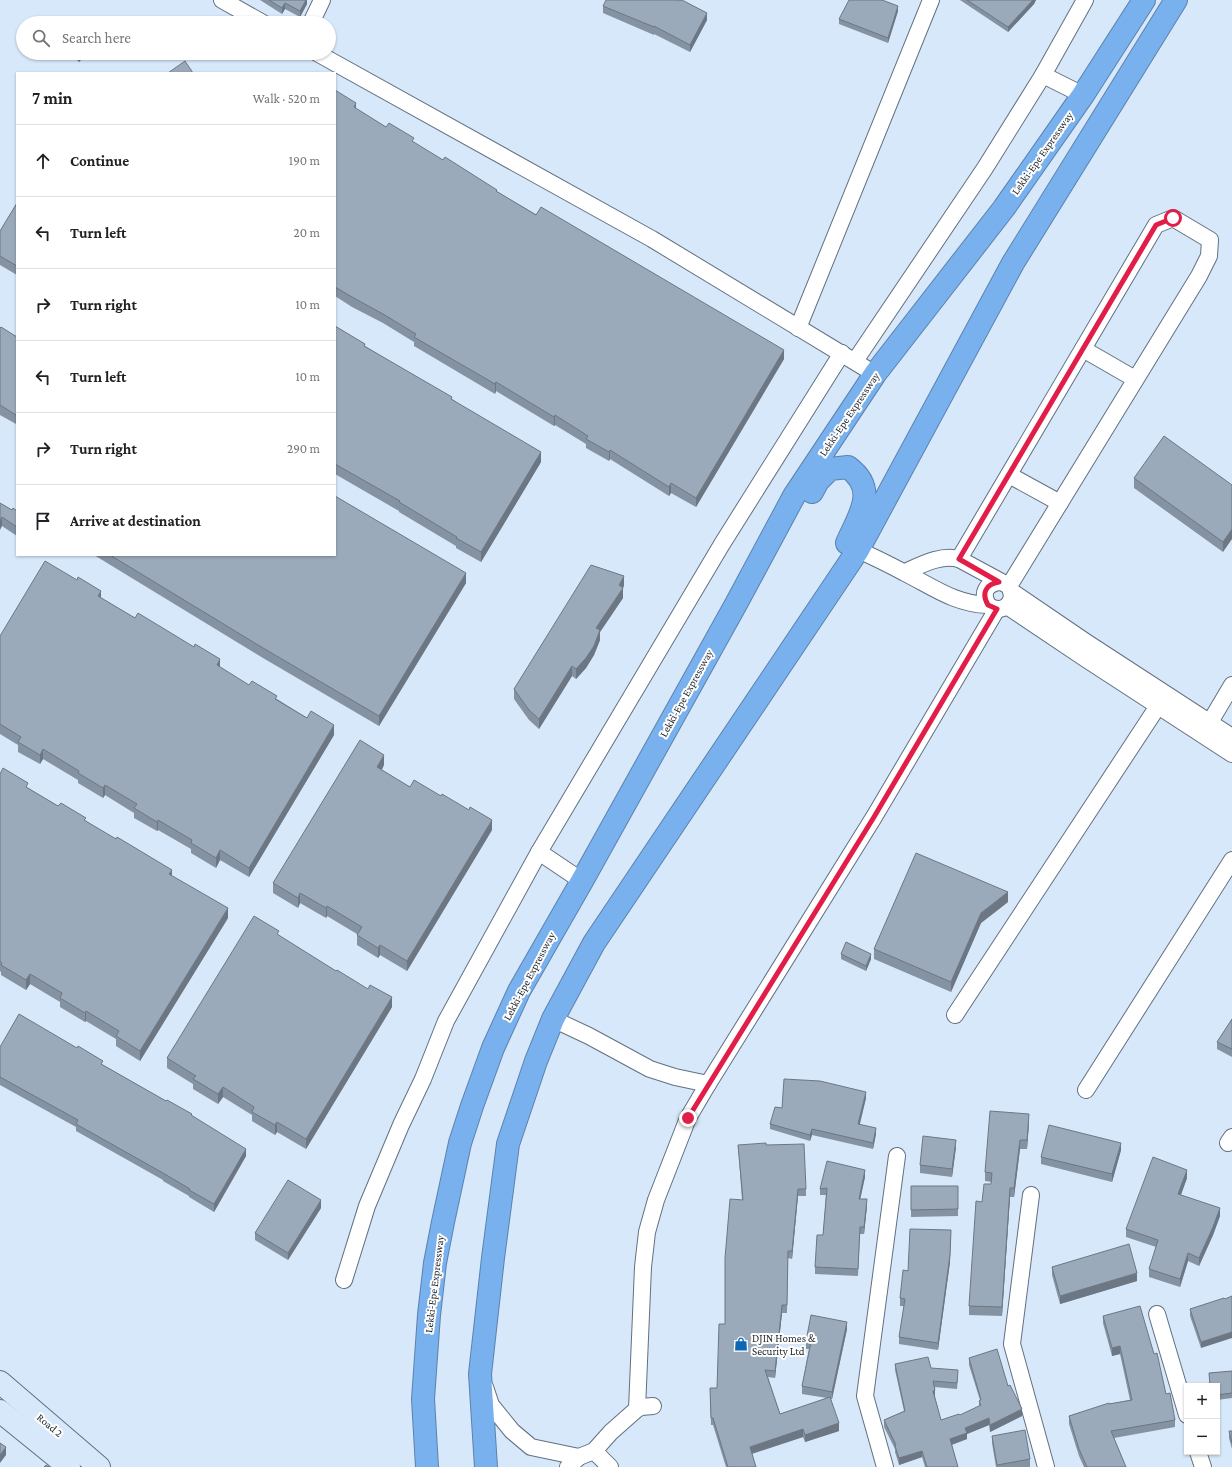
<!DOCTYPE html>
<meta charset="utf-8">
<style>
:root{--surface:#fff;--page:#f2f2f2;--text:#202124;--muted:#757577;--line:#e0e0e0}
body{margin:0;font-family:"Crimson Pro",serif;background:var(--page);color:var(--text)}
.controls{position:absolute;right:12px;bottom:12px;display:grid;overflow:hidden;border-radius:0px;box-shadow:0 1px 3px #0004}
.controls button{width:36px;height:36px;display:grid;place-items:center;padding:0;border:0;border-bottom:1px solid var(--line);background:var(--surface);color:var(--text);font:20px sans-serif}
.stop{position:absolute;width:12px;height:12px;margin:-9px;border:3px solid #e11d48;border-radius:50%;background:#fff}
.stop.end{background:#e11d48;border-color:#fff;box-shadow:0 1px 4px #0008}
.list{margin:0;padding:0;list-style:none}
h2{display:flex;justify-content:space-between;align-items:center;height:52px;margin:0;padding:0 16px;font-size:17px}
h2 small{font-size:13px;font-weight:400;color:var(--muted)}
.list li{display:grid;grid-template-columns:26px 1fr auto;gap:12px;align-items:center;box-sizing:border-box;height:72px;padding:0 16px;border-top:1px solid var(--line)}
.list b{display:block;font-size:15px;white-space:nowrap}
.list em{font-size:13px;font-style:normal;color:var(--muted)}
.icon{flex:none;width:22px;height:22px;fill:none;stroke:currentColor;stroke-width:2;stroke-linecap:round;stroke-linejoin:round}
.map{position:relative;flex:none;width:1232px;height:1467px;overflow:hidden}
.search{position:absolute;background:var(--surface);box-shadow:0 1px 3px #0004;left:16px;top:16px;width:320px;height:44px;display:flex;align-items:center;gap:10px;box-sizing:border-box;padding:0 14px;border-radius:22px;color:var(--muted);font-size:15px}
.panel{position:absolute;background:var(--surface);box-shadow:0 1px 3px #0004;left:16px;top:72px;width:320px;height:484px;border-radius:0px}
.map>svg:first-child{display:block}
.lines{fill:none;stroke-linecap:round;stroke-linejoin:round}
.street-casing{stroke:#627080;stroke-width:18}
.secondary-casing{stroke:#627080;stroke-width:24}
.highway-casing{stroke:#5b82ac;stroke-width:24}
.street{stroke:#fff;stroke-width:16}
.secondary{stroke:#d7e8fa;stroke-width:22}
.highway{stroke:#79b1ee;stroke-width:22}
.wall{fill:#8592a1}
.shaded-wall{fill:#6c7783}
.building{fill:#9baabb;stroke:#6c7783}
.route{stroke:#e11d48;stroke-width:5}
.labels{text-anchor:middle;stroke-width:4;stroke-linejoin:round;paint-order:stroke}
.street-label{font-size:11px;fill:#242b31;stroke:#fff}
.poi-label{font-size:11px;fill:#242b31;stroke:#fff;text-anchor:start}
</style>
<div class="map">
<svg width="1232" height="1467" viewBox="0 0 1232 1467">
<rect width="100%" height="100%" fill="#d7e8fa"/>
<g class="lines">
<g class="street-casing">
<g id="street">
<polyline points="222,0 263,23"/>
<polyline points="311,23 322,0"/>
<polyline points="317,53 652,239 875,374"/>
<polyline points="1043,75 1083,95"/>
<polyline points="798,328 931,0"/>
<polyline points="1083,349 1135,379"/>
<polyline points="855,361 985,168 1043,75 1085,0"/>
<polyline points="1009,475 1060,503"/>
<path d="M858 550C874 557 890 565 905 573 933 587 955 604 988 605"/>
<polyline points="959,559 1156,225 1173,218 1210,240 1209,256 1199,276 1009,586"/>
<path d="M905 572C921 565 941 554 959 559L1009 586C1018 602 1002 616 988 605 981 593 986 584 999 582"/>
<polyline points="1011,591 1086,642 1232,737"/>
<polyline points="1007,606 1086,659 1232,754"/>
<polyline points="1210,722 1232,685"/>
<polyline points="539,852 582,881"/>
<polyline points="955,1015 1158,706"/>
<polyline points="553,1019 589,1036 650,1069 675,1077 708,1084 874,817 997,609"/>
<polyline points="1086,1090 1232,860"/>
<polyline points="1228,1143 1232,1137"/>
<polyline points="1031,1195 1012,1344 1046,1467"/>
<polyline points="344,1280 367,1206 401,1125 423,1079 446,1021 539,852 722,544 842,353"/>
<polyline points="1157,1314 1187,1415"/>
<polyline points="485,1387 491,1405 512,1431 531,1447 579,1457"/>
<polyline points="637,1409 643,1267 647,1232 656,1200 688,1118 708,1084"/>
<polyline points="594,1451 610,1467"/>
<polyline points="1198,1452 1203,1467"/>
<polyline points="568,1467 579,1457 594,1451 611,1432 637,1409 641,1407 653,1406"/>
<polyline points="885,1467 865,1396 897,1156"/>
</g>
</g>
<g class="secondary-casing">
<g id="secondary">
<polyline points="0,1382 99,1467"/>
<polyline points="0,1411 69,1467"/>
</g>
</g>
<g class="highway-casing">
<g id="highway">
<path d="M812 492 818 481 830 469 848 467C879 490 859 515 847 543"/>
<polyline points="427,1467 423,1399 429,1315 435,1263 443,1222 460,1143 472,1106 493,1048 519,991 582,881 736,604 794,496 875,374 1004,208 1083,95 1144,0"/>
<polyline points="486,1467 480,1374 493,1258 508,1144 536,1061 553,1019 594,943 858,550 1013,263 1176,0"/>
</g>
</g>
<use href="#street" class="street"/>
<use href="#secondary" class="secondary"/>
<use href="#highway" class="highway"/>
</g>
<g class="wall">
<polygon points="260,0 307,0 307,4 300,17 285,9 282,14"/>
<polygon points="960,0 1036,0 1034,4 1008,32"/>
<polygon points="603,6 707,20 690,52 654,34 654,35 603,13"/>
<polygon points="898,11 888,43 839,24 839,19"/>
<polygon points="69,53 87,53 79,62"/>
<polygon points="335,90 356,109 386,127 784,359 696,507 671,493 669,496 610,459 609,461 586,448 586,444 555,425 554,426 496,391 495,394 414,346 414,342 383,323 352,307 335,296"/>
<polygon points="17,203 17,275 0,265 0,231"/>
<polygon points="335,326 365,346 452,399 541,462 481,562 456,548 456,546 399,512 399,511 335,474"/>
<polygon points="0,328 17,337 16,424 0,415"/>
<polygon points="1134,478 1232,485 1223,552 1134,488"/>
<polygon points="0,503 12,510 17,511 17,536 2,526"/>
<polygon points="94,555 335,555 466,583 379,726 263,658"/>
<polygon points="624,586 623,588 623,598 600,632 600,640 594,655 586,668 576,679 572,676 539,729 529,720 514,699 514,689"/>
<polygon points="101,598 220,668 249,685 277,699 334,735 249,877 220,860 216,868 191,853 191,849 158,830 157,831 134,818 134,813 105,795 103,798 78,783 78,780 43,759 40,764 18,752 18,745 0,734 0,636"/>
<polygon points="384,765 382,770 410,787 492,830 407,971 380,955 378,958 357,945 357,934 327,916 326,918 300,903 298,908 273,893 273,883"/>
<polygon points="0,774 28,788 58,806 86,821 172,876 228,918 140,1061 116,1046 116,1039 86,1021 85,1022 60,1007 60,1002 30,984 26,990 1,975 1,972 0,971"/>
<polygon points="1008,902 981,923 951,992 874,959 874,949"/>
<polygon points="279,936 392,1007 306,1149 277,1132 275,1135 252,1121 252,1115 223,1097 218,1104 193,1089 193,1084 167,1068 167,1058"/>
<polygon points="841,954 871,959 866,971 841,959"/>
<polygon points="1232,1019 1232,1057 1217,1049 1217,1042"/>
<polygon points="0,1047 77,1048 103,1065 192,1116 246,1156 214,1212 189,1197 189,1196 163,1181 163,1180 76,1131 76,1127 0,1085"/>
<polygon points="866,1098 860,1124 876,1134 873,1149 812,1135 810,1141 770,1129 770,1124 782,1108"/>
<polygon points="1029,1123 1027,1149 1020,1149 1014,1197 1010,1197 1002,1316 969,1315 969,1306 982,1202 992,1182 985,1181 985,1172"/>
<polygon points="738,1145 766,1145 806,1189 806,1196 798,1196 792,1259 788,1258 787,1313 782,1313 775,1378 768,1377 780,1414 827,1398 802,1394 802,1386 809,1349 806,1349 806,1341 847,1329 832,1399 831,1399 839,1431 805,1442 803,1437 752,1454 756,1467 726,1467 713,1425 711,1425 710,1396 717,1388 742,1200"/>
<polygon points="956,1147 952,1177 920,1173 920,1165"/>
<polygon points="1121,1150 1112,1182 1041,1164 1041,1157"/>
<polygon points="865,1177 860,1199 867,1206 864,1234 860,1234 858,1276 815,1274 815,1267 823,1235 826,1195 820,1195 820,1189"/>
<polygon points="1187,1178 1181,1195 1220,1216 1213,1235 1199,1266 1188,1261 1180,1287 1149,1277 1149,1269 1156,1247 1126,1237 1126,1229"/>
<polygon points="911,1186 958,1186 958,1216 911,1217"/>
<polygon points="321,1208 288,1260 255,1240 255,1233"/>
<polygon points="950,1262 938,1350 899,1344 899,1337 904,1306 900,1306 900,1298 908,1271"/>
<polygon points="1052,1267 1137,1281 1060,1304 1052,1275"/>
<polygon points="1225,1299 1201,1348 1190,1316 1190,1309"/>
<polygon points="1103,1316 1154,1354 1166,1394 1175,1420 1175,1427 1114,1438 1126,1467 1084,1467 1079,1456 1069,1424 1069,1416 1109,1404 1130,1400 1120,1354 1112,1356 1103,1323"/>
<polygon points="969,1358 1008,1386 1022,1416 990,1432 989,1425 967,1434 967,1439 952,1445 958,1467 925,1467 922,1457 899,1465 895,1452 895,1449 884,1427 884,1420 904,1411 895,1370 895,1364 931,1368 958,1377 957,1389 934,1387 935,1397 941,1420 960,1415 979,1407 979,1401 980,1400 969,1365"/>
<polygon points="1232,1371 1232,1398 1217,1400 1217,1386 1210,1386 1209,1373"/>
<polygon points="1229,1431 1232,1431 1232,1449 1229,1438"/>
<polygon points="992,1436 1030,1459 1030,1467 996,1467 992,1443"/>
</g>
<g class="shaded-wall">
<polygon points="306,0 307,0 307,4 300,17 300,11"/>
<polygon points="1033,0 1036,0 1034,4 1008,32 1008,27"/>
<polygon points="285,3 285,9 282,14 282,8"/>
<polygon points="898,6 898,11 888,43 888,38"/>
<polygon points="707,13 707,20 690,52 690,45"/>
<polygon points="83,53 87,53 79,62 79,57"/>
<polygon points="356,103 356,112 354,107"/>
<polygon points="784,350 784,359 696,507 696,498"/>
<polygon points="496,382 496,391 495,394 495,384"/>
<polygon points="17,413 17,422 16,424 16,415"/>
<polygon points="555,415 555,425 554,426 554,417"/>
<polygon points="610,450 610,459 609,461 609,452"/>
<polygon points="541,452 541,462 481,562 481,552"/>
<polygon points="671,483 671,493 669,496 669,487"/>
<polygon points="2,517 2,526 0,530 0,521"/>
<polygon points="1232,529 1232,539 1223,552 1223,542"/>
<polygon points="466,573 466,583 379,726 379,716"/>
<polygon points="624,576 624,586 619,594 619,585"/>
<polygon points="623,588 623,598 600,632 600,640 594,655 586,668 576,679 576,669 596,628"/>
<polygon points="101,591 101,601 98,596"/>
<polygon points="220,659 220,669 217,665"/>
<polygon points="572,666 572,676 539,729 539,719"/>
<polygon points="334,725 334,735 249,877 249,868"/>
<polygon points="43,749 43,759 40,764 40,755"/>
<polygon points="384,755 384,765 377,777 377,767"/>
<polygon points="105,785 105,795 103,798 103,788"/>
<polygon points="158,820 158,830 157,831 157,822"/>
<polygon points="492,820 492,830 407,971 407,961"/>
<polygon points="220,850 220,860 216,868 216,858"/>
<polygon points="172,870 172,880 169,874"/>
<polygon points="1008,892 1008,902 981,923 951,992 951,982 981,913"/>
<polygon points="300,893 300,903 298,908 298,898"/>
<polygon points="327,906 327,916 326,918 326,908"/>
<polygon points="228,908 228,918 140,1061 140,1051"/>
<polygon points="380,945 380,955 378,958 378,948"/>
<polygon points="871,954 871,959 866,971 866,966"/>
<polygon points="30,974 30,984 26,990 26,980"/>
<polygon points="392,997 392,1007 306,1149 306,1139"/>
<polygon points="86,1011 86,1021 85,1022 85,1013"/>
<polygon points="223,1087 223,1097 218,1104 218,1094"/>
<polygon points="866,1092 866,1098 858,1130 858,1124"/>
<polygon points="1029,1114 1029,1123 1027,1149 1027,1140"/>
<polygon points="277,1122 277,1132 275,1135 275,1125"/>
<polygon points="876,1128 876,1134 873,1149 873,1143"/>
<polygon points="812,1129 812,1135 810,1141 810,1135"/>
<polygon points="956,1140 956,1147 952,1177 952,1169"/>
<polygon points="1020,1140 1020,1149 1014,1197 1014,1188"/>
<polygon points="1121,1143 1121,1150 1112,1182 1112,1174"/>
<polygon points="246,1149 246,1156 214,1212 214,1204"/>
<polygon points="865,1170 865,1177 859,1205 859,1199"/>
<polygon points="1187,1170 1187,1178 1178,1202 1178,1194"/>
<polygon points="1010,1188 1010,1197 1002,1316 1002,1307"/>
<polygon points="798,1189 798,1196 792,1259 792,1251"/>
<polygon points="867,1199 867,1206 864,1234 864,1227"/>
<polygon points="321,1200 321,1208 288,1260 288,1253"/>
<polygon points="1220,1208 1220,1216 1213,1235 1199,1266 1199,1258"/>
<polygon points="951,1230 950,1262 938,1350 938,1343"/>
<polygon points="1188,1253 1188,1261 1180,1287 1180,1279"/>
<polygon points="1137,1273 1137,1281 1060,1304 1060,1296"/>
<polygon points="782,1305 782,1313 775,1378 775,1371"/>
<polygon points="847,1322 847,1329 832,1399 832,1392"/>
<polygon points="1232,1332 1232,1338 1201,1348 1201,1342"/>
<polygon points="1120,1346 1120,1354 1112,1356 1112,1348"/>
<polygon points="935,1390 935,1397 933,1397 933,1391"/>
<polygon points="1022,1409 1022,1416 990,1432 990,1425"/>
<polygon points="989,1418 989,1425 967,1434 967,1439 950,1445 950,1439 965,1428"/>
<polygon points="839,1423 839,1431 805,1442 805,1435"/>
<polygon points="803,1429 803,1437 750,1454 750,1447"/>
<polygon points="6,1447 6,1455 0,1463 0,1455"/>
<polygon points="922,1451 922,1457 899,1465 899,1458"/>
</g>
<g class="building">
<polygon points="269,0 306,0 300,11 285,3 282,8"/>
<polygon points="606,0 677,0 678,1 682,0 707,13 690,45 654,26 654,27 603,6"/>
<polygon points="849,0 882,0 898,6 888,38 839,19"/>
<polygon points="967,0 1033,0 1008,27"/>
<polygon points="58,20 61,23 55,23"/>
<polygon points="75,53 83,53 79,57"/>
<polygon points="185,61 193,73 168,73"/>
<polygon points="335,90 356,103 354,107 386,127 389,123 414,138 412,141 443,160 445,157 497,190 496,191 536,215 541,207 784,350 696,498 671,483 669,487 610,450 609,452 586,439 588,436 555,415 554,417 496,382 495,384 414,337 416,334 383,314 352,297 335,287"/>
<polygon points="17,203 17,266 0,256 0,231"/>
<polygon points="335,326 365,344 364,346 452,397 451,399 541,452 481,552 456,538 457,537 399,502 400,501 335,464"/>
<polygon points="1,327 17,337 17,413 16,415 0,405 0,328"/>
<polygon points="1164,436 1232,485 1232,529 1223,542 1134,478"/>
<polygon points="335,496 466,573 379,716 263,648 110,555 335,555"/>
<polygon points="0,503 12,510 13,508 17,511 17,527 2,517 0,521"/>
<polygon points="45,561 77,580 78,577 101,591 98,596 135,618 138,613 194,647 195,644 220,659 217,665 249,685 252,681 277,696 275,699 307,718 311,711 334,725 249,868 220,850 216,858 191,843 192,840 158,820 157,822 134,808 137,804 105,785 103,788 78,773 79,771 43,749 40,755 18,742 21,737 0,724 0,636"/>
<polygon points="591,565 624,576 619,585 623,588 596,628 600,630 594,646 586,658 576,669 572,666 539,719 529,710 514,689"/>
<polygon points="360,740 384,755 377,767 410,787 414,780 441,796 442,794 469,810 470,807 492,820 407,961 380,945 378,948 357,935 362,927 327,906 326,908 300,893 298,898 273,883"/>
<polygon points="3,768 28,783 26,787 58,806 61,803 86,818 84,820 116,839 117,837 172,870 169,874 228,908 140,1051 116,1036 119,1031 86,1011 85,1013 60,998 62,993 30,974 26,980 1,965 2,963 0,961 0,774"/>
<polygon points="916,853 1008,892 981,913 951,982 874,949"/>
<polygon points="254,916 279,931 277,934 336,971 337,970 368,989 370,985 392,997 306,1139 277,1122 275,1125 252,1112 254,1107 223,1087 218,1094 193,1079 196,1076 167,1058"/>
<polygon points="846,942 871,954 866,966 841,954"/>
<polygon points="19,1014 77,1048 78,1046 103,1061 101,1064 166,1101 167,1100 192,1114 191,1115 246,1149 214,1204 189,1190 190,1189 163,1173 76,1124 78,1120 0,1077 0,1047"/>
<polygon points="1232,1019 1232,1049 1217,1042"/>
<polygon points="784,1079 820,1081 866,1092 858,1124 876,1128 873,1143 812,1129 810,1135 770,1124 775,1107 782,1108"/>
<polygon points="990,1111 1029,1114 1027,1140 1020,1140 1014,1188 1010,1188 1002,1307 969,1306 976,1201 982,1202 984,1184 991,1184 992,1173 985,1172"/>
<polygon points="1049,1125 1121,1143 1112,1174 1041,1157"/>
<polygon points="923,1136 956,1140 952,1169 920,1165"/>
<polygon points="766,1143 766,1145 804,1144 806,1189 798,1189 792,1251 788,1251 787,1305 782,1305 775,1371 765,1370 780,1414 830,1397 839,1423 805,1435 803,1429 750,1447 756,1467 728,1467 713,1418 711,1418 710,1388 717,1388 719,1324 725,1324 725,1258 730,1199 743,1200 738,1145"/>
<polygon points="1153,1157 1187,1170 1178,1194 1220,1208 1213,1227 1199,1258 1188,1253 1180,1279 1149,1269 1158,1240 1126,1229"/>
<polygon points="827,1161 865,1170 859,1199 867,1199 864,1227 860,1227 858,1269 815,1267 817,1235 823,1235 827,1188 820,1189"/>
<polygon points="288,1180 321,1200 288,1253 255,1233"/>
<polygon points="911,1186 958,1186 958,1209 911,1210"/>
<polygon points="910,1229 951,1230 950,1255 938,1343 899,1337 905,1299 900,1298 903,1270 908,1271"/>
<polygon points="1129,1244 1137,1273 1060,1296 1052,1267"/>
<polygon points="1232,1296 1232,1332 1201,1342 1190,1309 1224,1298 1225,1299"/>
<polygon points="1140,1306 1154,1354 1157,1353 1166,1394 1170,1393 1175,1420 1111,1431 1126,1467 1087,1467 1079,1449 1069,1416 1109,1403 1109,1404 1132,1400 1120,1346 1112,1348 1103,1316"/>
<polygon points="811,1315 847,1322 832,1392 802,1386 811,1342 806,1341"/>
<polygon points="997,1349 1008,1386 1010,1385 1022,1409 990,1425 989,1418 965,1428 967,1433 950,1439 958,1467 927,1467 922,1451 899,1458 895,1446 896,1445 884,1420 905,1411 895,1364 928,1357 931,1368 958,1370 957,1383 933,1381 935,1390 933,1391 941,1420 959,1414 960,1415 981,1405 979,1401 981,1400 969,1358"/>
<polygon points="1232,1371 1232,1393 1217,1395 1217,1386 1210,1386 1209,1373"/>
<polygon points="1025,1430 1030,1459 997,1465 992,1436"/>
<polygon points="1229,1431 1232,1431 1232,1443"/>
<polygon points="0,1443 6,1447 0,1455"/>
<polygon points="46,1465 49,1467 44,1467"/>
</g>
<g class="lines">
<path class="route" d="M688 1118 874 817 997 609 988 605C981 593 986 584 999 582L959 559 1156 225 1173 218"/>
</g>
<defs>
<g id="shop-bare" transform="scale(1.08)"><path d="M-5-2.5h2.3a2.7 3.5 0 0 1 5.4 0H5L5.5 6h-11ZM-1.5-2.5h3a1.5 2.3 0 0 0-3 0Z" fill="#0c67b4" stroke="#fff" stroke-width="2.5" paint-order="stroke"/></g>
</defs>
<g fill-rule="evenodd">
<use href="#shop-bare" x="741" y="1344"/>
</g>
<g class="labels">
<g class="street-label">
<text transform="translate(1042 153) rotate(-55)" y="4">Lekki-Epe Expressway</text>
<text transform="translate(849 414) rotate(-56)" y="4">Lekki-Epe Expressway</text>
<text transform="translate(686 693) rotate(-61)" y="4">Lekki-Epe Expressway</text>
<text transform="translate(529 976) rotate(-62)" y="4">Lekki-Epe Expressway</text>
<text transform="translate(434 1284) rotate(-83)" y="4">Lekki-Epe Expressway</text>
<text transform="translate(50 1425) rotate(40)" y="4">Road 2</text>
</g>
<g class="poi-label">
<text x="752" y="1342">DJIN Homes &amp;<tspan x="752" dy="13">Security Ltd</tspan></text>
</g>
</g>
</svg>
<div class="controls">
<button>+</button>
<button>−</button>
</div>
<div class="stop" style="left:1173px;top:218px"></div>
<div class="stop end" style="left:688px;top:1118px"></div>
<div class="search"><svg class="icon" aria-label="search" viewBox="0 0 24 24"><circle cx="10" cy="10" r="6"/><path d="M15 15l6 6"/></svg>Search here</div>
<section class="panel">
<h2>7 min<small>Walk · 520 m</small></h2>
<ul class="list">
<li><svg class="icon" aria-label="ahead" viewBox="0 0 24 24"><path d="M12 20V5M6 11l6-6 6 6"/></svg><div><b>Continue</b></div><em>190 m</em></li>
<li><svg class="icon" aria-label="left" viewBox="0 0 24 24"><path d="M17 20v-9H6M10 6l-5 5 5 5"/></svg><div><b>Turn left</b></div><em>20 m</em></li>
<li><svg class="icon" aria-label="right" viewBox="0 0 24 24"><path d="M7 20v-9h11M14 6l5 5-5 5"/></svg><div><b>Turn right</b></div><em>10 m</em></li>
<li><svg class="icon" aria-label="left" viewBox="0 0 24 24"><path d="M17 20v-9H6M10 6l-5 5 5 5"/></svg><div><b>Turn left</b></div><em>10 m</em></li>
<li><svg class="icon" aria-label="right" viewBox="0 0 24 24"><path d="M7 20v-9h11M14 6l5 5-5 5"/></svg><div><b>Turn right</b></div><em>290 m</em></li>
<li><svg class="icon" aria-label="arrive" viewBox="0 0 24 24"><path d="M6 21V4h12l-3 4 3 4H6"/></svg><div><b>Arrive at destination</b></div></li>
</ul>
</section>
</div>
